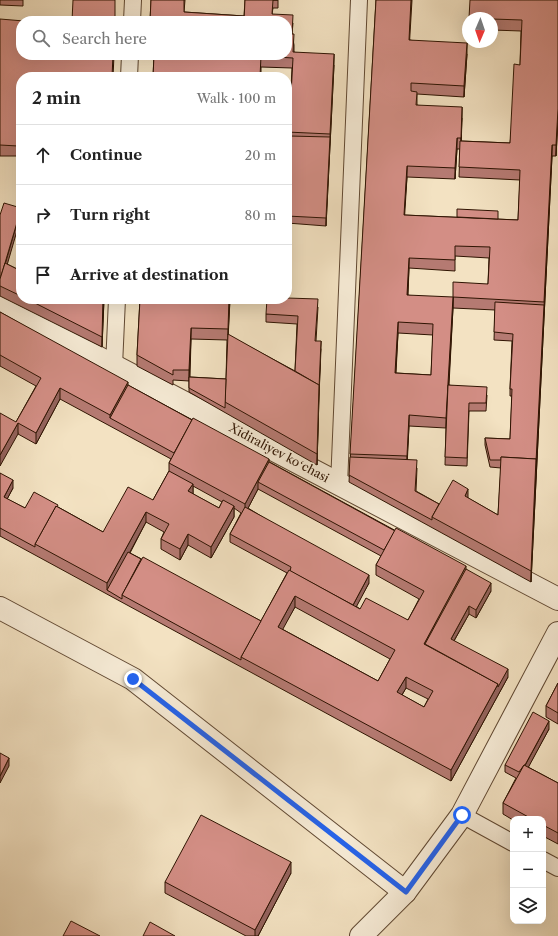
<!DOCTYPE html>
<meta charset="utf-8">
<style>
:root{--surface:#fff;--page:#f2f2f2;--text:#222;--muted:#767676;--line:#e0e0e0}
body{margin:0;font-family:"Libre Caslon Text",serif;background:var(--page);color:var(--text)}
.controls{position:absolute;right:12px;bottom:12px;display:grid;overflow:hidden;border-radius:8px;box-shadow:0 4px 16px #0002}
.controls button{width:36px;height:36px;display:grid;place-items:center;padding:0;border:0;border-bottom:1px solid var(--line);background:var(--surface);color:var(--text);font:20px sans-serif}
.compass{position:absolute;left:462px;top:12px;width:36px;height:36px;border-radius:50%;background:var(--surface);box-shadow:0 4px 16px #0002;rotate:182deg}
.stop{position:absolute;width:12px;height:12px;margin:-9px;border:3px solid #2563eb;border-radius:50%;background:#fff}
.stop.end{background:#2563eb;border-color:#fff;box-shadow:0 1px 4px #0008}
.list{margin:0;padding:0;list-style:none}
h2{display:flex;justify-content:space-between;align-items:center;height:52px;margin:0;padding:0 16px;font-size:17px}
h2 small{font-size:13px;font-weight:400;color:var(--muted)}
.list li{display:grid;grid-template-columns:26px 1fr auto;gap:12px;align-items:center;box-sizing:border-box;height:60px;padding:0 16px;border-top:1px solid var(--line)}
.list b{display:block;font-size:15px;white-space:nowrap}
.list em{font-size:13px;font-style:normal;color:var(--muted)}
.icon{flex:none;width:22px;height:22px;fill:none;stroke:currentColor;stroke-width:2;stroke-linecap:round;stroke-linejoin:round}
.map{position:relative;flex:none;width:558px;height:936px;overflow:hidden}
.search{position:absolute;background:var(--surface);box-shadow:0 4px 16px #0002;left:16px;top:16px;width:276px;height:44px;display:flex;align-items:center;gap:10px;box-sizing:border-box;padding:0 14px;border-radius:16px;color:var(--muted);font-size:15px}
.panel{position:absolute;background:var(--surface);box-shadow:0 4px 16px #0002;left:16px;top:72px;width:276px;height:232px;border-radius:16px}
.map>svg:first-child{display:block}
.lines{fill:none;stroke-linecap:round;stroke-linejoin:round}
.service-casing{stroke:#604832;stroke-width:18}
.minor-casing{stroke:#604832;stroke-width:24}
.tertiary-casing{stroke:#604832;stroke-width:24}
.service{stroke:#f7ecd7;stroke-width:16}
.minor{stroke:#f7ecd7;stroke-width:22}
.tertiary{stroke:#f7ecd7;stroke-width:22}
.wall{fill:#b57a72;stroke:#2f1402;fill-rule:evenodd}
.shaded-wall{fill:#94635d;stroke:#2f1402}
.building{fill:#d38e85;stroke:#2f1402;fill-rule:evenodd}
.route{stroke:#2563eb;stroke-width:5}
.labels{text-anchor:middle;stroke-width:3.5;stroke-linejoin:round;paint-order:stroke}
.street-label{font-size:12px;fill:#2f1402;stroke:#f7ecd7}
</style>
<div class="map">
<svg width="558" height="936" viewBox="0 0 558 936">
<rect width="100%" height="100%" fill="#f3e2c2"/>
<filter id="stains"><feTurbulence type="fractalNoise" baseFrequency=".005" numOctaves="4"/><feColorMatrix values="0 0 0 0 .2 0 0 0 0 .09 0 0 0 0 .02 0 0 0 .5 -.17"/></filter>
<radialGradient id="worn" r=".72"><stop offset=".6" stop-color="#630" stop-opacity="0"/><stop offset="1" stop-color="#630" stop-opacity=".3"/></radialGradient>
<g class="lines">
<g class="service-casing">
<g id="service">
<polyline points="132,21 133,0"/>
<polyline points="129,77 130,55"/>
<polyline points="114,366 117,299"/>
<polyline points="339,485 359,0"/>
<polyline points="462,815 513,843"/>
<polyline points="543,860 558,868"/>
</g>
</g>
<g class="minor-casing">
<polyline id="minor" points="0,306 558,599"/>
</g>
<g class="tertiary-casing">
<g id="tertiary">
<polyline points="0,608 133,679 405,892"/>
<polyline points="361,936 405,892 462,815 558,633"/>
</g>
</g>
<use href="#service" class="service"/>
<use href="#minor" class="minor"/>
<use href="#tertiary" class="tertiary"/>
</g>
<g class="wall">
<polygon points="0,0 23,0 23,6 0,5"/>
<polygon points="151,0 185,0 184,12 244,16 245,0 278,0 278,8 273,8 272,14 293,23 292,34 294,45 294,52 334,65 326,226 287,223 287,167 288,143 287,143 287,112 290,113 292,68 261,67 261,77 153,77 154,55 287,55 150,21"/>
<path d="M376 0 410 40 467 54 464 97 417 94V105L462 118 461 141 510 143 520 65 521 31 492 30V18L558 0V119L556 156H552L531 582 349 482ZM457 149H460L459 177 520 180 518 220 404 215 407 177 455 179ZM455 256 489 258 488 284 453 297V308L495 310 494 340 512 341 510 389V396H512L510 439 485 438V445L490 467 501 468 498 515 468 498 439 504 416 491 417 468 407 460 409 426 446 428 445 465 467 466 469 411H486L487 395 449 385 453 308 408 295 409 268 455 271ZM398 333 433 335 431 375 396 373Z"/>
<polygon points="0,19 21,55 114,55 113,77 21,77 20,106 21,107 21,132 19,132 18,156 0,156"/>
<polygon points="0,215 7,264 21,271 21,299 104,299 102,347 0,296"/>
<path d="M140 299H230L228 335 295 371 297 324 266 322V314L318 307 316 341 321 349 319 396 317 465 189 392V381L173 380V385L137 366V355ZM191 339 227 340 226 379 190 377Z"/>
<polygon points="236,299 261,299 261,301"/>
<path d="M0 312 128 385 466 569 491 591 476 618 469 614 454 641 508 677 451 781 0 536V473L13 488 7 499 25 508 58 507 103 532 153 500 169 471V463L171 459 60 399 36 444 18 434 16 422 36 386 0 366ZM193 486 222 502 219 508 193 494ZM258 489 381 556 376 565V575L419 599 408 620 360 609 356 606 369 583 248 508ZM234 508 241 513 230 534V542L287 573 261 621 130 553 146 522 164 532 161 539V549L180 560 188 545 211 558 234 517ZM295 607 390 659 378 681 282 629ZM406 688 428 699 424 707 402 695Z"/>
<polygon points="558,683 558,724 546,717 546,706"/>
<polygon points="549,729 528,767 558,783 558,844 543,836 543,819 513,819 513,820 503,814 503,803 516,778 505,772 505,765"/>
<polygon points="291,873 258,936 246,936 165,893 165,882"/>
</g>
<g class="shaded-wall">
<polygon points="411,0 412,0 409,51 409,40"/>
<polygon points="467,43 467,54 464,97 464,86"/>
<polygon points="334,54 334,65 326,226 326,218"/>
<polygon points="21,84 21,95 20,117 20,106"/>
<polygon points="462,107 462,118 461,149 461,138"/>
<polygon points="558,109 558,119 556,156 556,145"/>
<polygon points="19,121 19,132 18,156 18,146"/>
<polygon points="457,138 457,149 455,179 455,168"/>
<polygon points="552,145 552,156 531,582 531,571"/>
<polygon points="407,166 407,177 404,226 404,215"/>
<polygon points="21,209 21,217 1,286 0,282"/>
<polygon points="409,258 409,268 407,306 407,295"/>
<polygon points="453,297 453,308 446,428 446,418"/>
<polygon points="103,299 104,299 102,347 102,337"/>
<polygon points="229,299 230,299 228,340 228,329"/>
<polygon points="398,322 398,333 395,383 395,373"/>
<polygon points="191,328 191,339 189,381 189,370"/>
<polygon points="321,341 319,396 317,465 319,385"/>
<polygon points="128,382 128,393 110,418 110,415"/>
<polygon points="60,388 60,399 36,444 36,433"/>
<polygon points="409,415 409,426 407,467 407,456"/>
<polygon points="18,423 18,434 0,466 0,455"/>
<polygon points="269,459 269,470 258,482 258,489 245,514 245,504"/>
<polygon points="13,480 13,488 4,505 4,497"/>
<polygon points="193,484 193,494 188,491"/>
<polygon points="468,489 468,499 465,496"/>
<polygon points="234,506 234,517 211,558 211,547"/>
<polygon points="146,512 146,522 109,591 107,590 107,583"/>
<polygon points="188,534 188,545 180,560 180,549"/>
<polygon points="466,566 466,577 427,648 424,644"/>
<polygon points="369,575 369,583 352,615 352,607"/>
<polygon points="491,583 491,591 476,618 476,610"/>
<polygon points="295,596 295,607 278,638 278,627"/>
<polygon points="469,606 469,614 451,646 451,639"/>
<polygon points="508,669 508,677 451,781 451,770 498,684"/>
<polygon points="406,677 406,688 397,703 397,692"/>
<polygon points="549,721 549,729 521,781 521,773"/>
<polygon points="9,758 9,766 0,783 0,776"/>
<polygon points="291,862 291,873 258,936 255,936 255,930"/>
</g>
<g class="building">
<polygon points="73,0 115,0 115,21 72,21"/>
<polygon points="151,0 184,0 184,12 244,16 244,21 150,21"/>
<polygon points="245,0 278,0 273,0 272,14 293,15 292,34 287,34 287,21 244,21"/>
<path d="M376 0H411L409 40 467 43 464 86 411 83V91L417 92 416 105 462 107 461 138H457L455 168 407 166 404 215 518 220 520 170 459 167 460 141 510 143 514 64 520 65 522 20 492 19V18H469L470 0H558V109L556 145H552L544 302 453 297V282L488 284 490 247 455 246V260L409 258 407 295 453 297 446 418 409 415 407 456 350 454ZM398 322 433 324 431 375 395 373Z"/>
<polygon points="0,19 24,21 21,21 21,55 113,55 112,77 21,77 20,106 21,107 21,121 19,121 18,146 0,145"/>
<polygon points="287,34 294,34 293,52 334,54 330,134 287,132 287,112 290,113 293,58 261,56 260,77 224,77 192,75 192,77 153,77 154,55 287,55"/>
<polygon points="289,136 330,137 326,218 287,216 287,167"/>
<polygon points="4,203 21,208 21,209 5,263 0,279 0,215"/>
<polygon points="457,209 498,211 498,219 457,217"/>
<polygon points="5,263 21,271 21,296 0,286 0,279"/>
<polygon points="287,298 318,299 315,341 321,341 319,388 319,385 295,371 298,316 266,314 267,299 287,299"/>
<polygon points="27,299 103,299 102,337"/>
<polygon points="140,299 229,299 228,329 191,328 189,370 173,370 173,375 137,355"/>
<polygon points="495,302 544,305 536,462 536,459 501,457 501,460 490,460 485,438 510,439 512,389 510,389 513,334 494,332"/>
<polygon points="0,312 128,382 110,415 60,388 36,433 18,423 0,455 0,413 16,422 41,378 0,355"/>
<polygon points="228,334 319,385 317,454 225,402"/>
<polygon points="189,377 226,379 225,408 189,388"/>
<polygon points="128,385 192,420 174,453 110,418"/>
<polygon points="448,385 487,387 486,403 469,403 467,458 445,457"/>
<polygon points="193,418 269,459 245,504 169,463"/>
<polygon points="350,457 417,460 415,491 439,504 432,517 432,520 349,475"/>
<polygon points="501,457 536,459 531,571 432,517 453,480 468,489 465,496 498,515"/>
<polygon points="269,462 395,531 384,550 258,482"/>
<polygon points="169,471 193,484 188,491 219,508 223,500 234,506 211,547 188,534 180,549 161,539 169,524 146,512 107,583 35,544 56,506 103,532 128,487 153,500"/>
<polygon points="0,473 13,480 4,497 25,508 34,492 58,505 57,507 56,506 35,544 35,547 0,528"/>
<polygon points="245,507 369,575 353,605 290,571 291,567 230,534"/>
<path d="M396 528 466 566 424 644 498 684 451 770 241 657 289 570 360 609 366 598 408 620 424 591 376 565ZM295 596 395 650 378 681 278 627ZM406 677 433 691 424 707 397 692Z"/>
<polygon points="128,552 141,559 122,595 122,599 107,590"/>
<polygon points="143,557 261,621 241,657 241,660 122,595"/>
<polygon points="466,569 491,583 476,610 469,606 451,639 508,669 498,687 498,684 425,644"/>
<polygon points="558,683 558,713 546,706"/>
<polygon points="533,712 549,721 525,765 524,765 519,772 505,765"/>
<polygon points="0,753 9,758 0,776"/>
<polygon points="524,765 558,783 558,833 543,825 543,819 532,819 503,803"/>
<polygon points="201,815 291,862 255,930 165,882"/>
<polygon points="71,921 100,936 63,936"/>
<polygon points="150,922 175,936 143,936"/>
</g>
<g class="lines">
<polyline class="route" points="133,679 406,892 462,815"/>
</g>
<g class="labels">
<g class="street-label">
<text transform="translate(279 453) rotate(28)" y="4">Xidiraliyev koʻchasi</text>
</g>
</g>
<rect width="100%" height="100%" filter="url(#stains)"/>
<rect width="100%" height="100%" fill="url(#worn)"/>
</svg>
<div class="controls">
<button>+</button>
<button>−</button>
<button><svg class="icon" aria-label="layers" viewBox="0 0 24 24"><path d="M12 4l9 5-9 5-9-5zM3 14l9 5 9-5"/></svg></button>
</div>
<svg class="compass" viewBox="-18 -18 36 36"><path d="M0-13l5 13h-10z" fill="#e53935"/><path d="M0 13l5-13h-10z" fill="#767676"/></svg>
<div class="stop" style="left:462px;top:815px"></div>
<div class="stop end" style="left:133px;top:679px"></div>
<div class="search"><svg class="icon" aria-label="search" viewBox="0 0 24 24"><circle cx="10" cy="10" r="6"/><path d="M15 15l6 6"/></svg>Search here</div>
<section class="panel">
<h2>2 min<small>Walk · 100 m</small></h2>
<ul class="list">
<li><svg class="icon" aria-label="ahead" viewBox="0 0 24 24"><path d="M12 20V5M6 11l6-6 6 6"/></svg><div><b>Continue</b></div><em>20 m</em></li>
<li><svg class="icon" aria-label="right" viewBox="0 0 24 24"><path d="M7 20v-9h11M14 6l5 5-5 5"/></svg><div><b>Turn right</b></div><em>80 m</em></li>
<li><svg class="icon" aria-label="arrive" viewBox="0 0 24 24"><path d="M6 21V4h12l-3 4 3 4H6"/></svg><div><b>Arrive at destination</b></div></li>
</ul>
</section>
</div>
